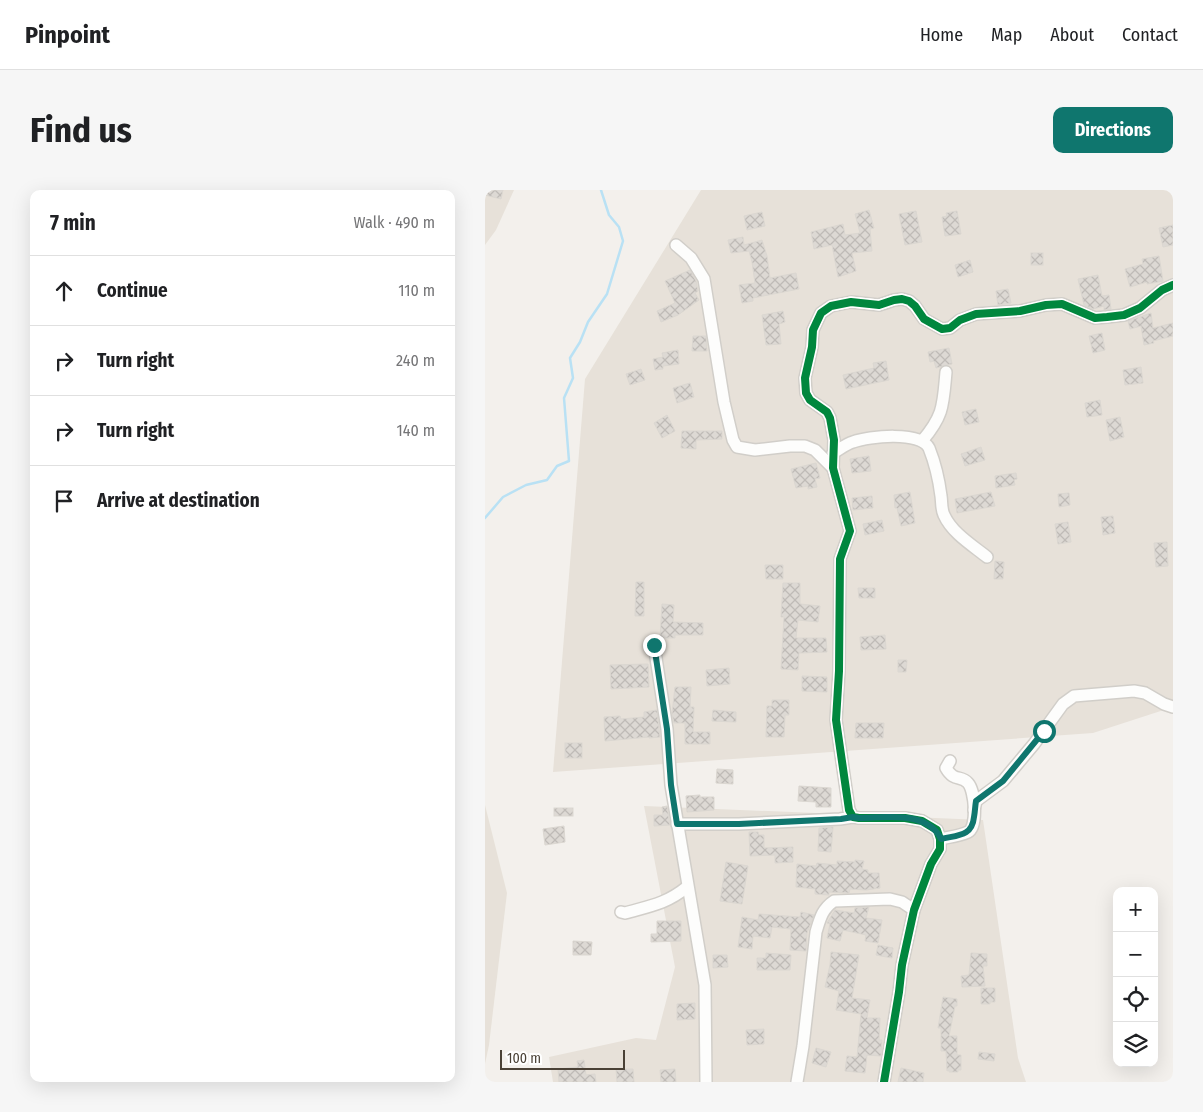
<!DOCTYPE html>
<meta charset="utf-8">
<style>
:root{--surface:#fff;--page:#f6f6f6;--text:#202124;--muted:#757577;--line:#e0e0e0;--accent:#0f766e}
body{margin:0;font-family:"Fira Sans Condensed",sans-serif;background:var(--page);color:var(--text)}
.controls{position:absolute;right:15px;bottom:15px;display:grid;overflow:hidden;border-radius:10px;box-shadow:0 5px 20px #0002}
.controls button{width:45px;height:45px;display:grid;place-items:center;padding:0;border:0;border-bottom:1px solid var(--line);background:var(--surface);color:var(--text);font:25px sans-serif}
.scale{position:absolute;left:15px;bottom:12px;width:125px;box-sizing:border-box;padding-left:5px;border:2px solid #4a4136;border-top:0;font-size:14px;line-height:18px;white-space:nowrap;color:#4a4136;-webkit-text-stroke:4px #fff;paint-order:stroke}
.stop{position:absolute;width:15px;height:15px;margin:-11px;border:4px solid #0f766e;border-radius:50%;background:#fff}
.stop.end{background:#0f766e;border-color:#fff;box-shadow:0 1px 5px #0008}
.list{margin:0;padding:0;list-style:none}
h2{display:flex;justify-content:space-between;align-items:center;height:65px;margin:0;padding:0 20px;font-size:21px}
h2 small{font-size:16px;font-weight:400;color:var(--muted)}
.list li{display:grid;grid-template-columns:32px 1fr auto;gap:15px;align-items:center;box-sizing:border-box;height:70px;padding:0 20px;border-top:1px solid var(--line)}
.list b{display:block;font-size:19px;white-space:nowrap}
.list em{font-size:16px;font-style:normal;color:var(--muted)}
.icon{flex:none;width:28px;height:28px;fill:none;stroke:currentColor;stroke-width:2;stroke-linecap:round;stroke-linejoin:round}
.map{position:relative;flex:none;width:688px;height:892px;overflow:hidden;border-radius:10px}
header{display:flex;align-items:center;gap:30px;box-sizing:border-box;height:70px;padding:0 25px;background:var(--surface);border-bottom:1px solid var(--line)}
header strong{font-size:24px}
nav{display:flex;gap:28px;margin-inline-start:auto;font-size:18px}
.intro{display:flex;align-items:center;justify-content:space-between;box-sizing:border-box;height:120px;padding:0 30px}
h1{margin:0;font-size:35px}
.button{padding:12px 22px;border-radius:10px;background:var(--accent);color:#fff;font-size:18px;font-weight:700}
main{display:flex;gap:30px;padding:0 30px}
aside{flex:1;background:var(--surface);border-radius:10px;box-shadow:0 5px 20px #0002}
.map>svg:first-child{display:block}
.residential{fill:#e7e1d9}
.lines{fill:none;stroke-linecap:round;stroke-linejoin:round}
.stream{stroke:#b9e1f4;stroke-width:2.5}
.building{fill:url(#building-cross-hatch);stroke:#dbd7d1}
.minor-casing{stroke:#d1cec9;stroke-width:14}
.minor{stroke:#fdfdfc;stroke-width:11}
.cycleway-casing{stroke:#fff;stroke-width:11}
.cycleway{stroke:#00873e;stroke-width:8}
.route{stroke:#0f766e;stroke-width:6}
</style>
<header>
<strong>Pinpoint</strong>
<nav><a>Home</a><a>Map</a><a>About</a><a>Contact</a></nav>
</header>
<div class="intro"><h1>Find us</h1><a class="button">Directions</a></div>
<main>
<aside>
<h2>7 min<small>Walk · 490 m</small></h2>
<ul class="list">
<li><svg class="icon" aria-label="ahead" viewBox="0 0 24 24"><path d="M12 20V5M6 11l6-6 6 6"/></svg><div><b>Continue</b></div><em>110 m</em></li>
<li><svg class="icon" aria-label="right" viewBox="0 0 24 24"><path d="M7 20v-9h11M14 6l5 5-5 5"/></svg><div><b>Turn right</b></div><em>240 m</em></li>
<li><svg class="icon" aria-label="right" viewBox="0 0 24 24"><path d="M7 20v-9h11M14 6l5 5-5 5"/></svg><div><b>Turn right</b></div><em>140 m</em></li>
<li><svg class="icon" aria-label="arrive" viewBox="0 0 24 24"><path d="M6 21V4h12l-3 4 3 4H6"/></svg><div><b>Arrive at destination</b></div></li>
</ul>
</aside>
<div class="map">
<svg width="688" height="892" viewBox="0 0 688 892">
<defs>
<pattern id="building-cross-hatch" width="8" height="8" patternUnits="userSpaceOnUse" patternTransform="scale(1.25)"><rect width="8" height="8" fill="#ddd9d4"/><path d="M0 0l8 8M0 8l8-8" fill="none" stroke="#bfbbb7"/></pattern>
</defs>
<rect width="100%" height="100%" fill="#f3f0ec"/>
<g class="residential">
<polygon points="0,0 29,0 11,40 0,55"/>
<polygon points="216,0 688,0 688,517 608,543 68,582 100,189"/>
<polygon points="0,615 22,703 4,855 0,874"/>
<polygon points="159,616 498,630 533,868 541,892 68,892 64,867 151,848 171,850 190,777"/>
</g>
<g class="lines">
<polyline class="stream" points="0,328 18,307 41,295 62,290 72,276 84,271 79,208 88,188 85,168 95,152 103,132 122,104 138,51 134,37 124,25 116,0"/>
</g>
<g class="building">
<polygon points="0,0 18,0 16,9 0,5"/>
<polygon points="384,20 389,38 385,39 387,61 367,63 371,81 353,87 347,55 329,59 326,42 358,34 360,45 375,43 370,24"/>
<polygon points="431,21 437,52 420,55 414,24"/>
<polygon points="472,21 476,44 460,46 457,27 462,26 461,23"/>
<polygon points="277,22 280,36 262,40 259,26"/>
<polygon points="688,35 688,55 678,57 674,38"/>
<polygon points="258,47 259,55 277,50 282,66 285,88 311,83 314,99 268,108 268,111 257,113 254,95 270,93 267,72 264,61 246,63 243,50"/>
<rect x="546" y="63" width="12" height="12"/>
<polygon points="674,66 678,91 662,94 662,92 645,97 640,79 658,74 657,69"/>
<polygon points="485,70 488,82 473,87 470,75"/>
<polygon points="205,80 211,91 213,101 210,103 214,110 193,125 176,132 172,121 190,113 180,91"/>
<polygon points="613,85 617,106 624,105 626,119 619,120 619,116 608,119 599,115 593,89"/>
<polygon points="523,99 526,113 513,115 511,101"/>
<polygon points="298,121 300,132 294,134 296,154 281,155 277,125"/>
<polygon points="666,123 668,138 688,133 688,146 668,151 669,153 659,155 656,136 645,139 643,131"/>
<polygon points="617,143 620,160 608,163 604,146"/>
<polygon points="208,146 221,146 222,161 207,161"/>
<polygon points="464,158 467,174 451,178 449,171 445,172 443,162"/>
<polygon points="193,160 194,174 178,176 178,179 170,180 168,169 178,167 177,163"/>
<polygon points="401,171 404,190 361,199 358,185 389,178 388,173"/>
<polygon points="656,177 658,193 640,195 638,180"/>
<polygon points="156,179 160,190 145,195 141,184"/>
<polygon points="205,193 209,207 192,213 188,198"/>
<polygon points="615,210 617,225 602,227 600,213"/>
<polygon points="491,219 494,232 480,235 477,222"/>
<polygon points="182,225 190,241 177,248 169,233"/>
<polygon points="635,227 639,247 625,251 621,230"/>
<polygon points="197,241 237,241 237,249 211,250 211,259 196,258"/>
<polygon points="496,257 500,270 480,276 476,264"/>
<polygon points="384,266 386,281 367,283 365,269"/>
<polygon points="331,273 335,288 330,289 332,297 323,299 323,296 311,298 306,279"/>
<polygon points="531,283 532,289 529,290 530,295 511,298 510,286"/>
<polygon points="425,302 430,333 416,336 412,318 410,318 409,305"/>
<polygon points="506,302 510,316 472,323 470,309"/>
<polygon points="584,303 585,315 574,317 573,304"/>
<polygon points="387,306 388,318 368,320 367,308"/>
<polygon points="628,326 630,343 618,345 616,327"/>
<polygon points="397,330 399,341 380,345 378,334"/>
<polygon points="583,332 586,352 573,354 570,334"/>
<polygon points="682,352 683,376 671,377 669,353"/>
<polygon points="510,371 519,372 518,389 509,389"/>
<polygon points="280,375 298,375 298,389 281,389"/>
<polygon points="151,392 159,392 159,426 150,426"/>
<polygon points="298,393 315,393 315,414 335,416 333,432 313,430 311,448 341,448 342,462 314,463 313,480 296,479 299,427 296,427"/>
<polygon points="373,398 390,398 390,408 374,408"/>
<polygon points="177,414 189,415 188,432 218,433 218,445 190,445 190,448 175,448"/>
<polygon points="400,445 401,459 376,460 375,447"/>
<polygon points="413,470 422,470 421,482 413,482"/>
<polygon points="163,474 164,497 126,499 125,475"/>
<polygon points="244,478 245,494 222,496 221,480"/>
<polygon points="317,486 342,487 342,502 317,501"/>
<polygon points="190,497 206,497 205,517 209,517 208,542 225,542 225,554 200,554 200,533 189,533 187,524"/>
<polygon points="287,510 304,510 304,525 300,525 299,547 281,547 282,516 287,516"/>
<polygon points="172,520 175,547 164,548 164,547 120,551 119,527 135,526 136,529 159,527 159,522"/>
<polygon points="228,520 251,522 251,532 227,531"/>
<polygon points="371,533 399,533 398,548 370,548"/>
<rect x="80" y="553" width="17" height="15"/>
<polygon points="232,579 248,580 248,594 231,593"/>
<polygon points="314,596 346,598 346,617 331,617 331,612 313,611"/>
<polygon points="215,605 215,607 229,607 229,620 202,622 201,606"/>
<polygon points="182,616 185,635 169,636 169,625 178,625 177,617"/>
<rect x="69" y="618" width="19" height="8"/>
<polygon points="79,636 80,652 60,655 58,639"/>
<polygon points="348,637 346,662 333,661 334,638"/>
<polygon points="264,642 273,642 274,645 279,645 279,658 308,657 308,672 290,673 290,665 265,666"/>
<polygon points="370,670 379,671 377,679 383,680 383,683 394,683 395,698 381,700 365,699 364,703 344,702 344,705 330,704 330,699 311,697 312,674 331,676 332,673 352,675 352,671 370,672"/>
<polygon points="241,672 263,676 257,714 235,711"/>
<polygon points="384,717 381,728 397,730 393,753 380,751 381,745 358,740 355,751 342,748 345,734 342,733 350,720 369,723 370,718"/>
<polygon points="316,722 329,725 322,743 321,761 305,760 306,739 287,737 285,748 268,746 267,759 253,757 257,727 273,730 274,724 315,727"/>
<polygon points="172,731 196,731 196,751 166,752 166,744 172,744"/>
<polygon points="88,751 107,752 106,765 88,765"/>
<polygon points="393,755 408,758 407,768 391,765"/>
<polygon points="346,762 374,765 367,808 385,810 382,828 395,828 394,850 397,850 396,866 382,865 380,883 360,881 362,866 372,867 376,824 351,820 354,801 340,797 345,775"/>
<polygon points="281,763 306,765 305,780 272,780 272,768 281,768"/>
<polygon points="486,763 502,764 502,776 498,776 500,796 477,797 476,786 484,785"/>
<polygon points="228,765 242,765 243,777 228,778"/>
<polygon points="496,798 510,798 510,812 505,812 505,814 496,814"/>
<polygon points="458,807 472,809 472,816 470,816 464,846 472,846 472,865 476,865 476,880 473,880 473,882 464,882 464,880 462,881 461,861 456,861 456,838 453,838"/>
<polygon points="210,813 210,829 192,830 192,814"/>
<polygon points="279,839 279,854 262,855 261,840"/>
<polygon points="331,858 346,862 341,877 327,873"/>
<polygon points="494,862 510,864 509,871 493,869"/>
<polygon points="99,870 101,885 110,884 111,892 74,892 73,879 93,877 92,871"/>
<polygon points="416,878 439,883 438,892 413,892"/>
<polygon points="131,879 148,879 149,892 132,892"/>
<polygon points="190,879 191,892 176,892 175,880"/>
</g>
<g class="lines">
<g class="minor-casing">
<g id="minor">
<polyline points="191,55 206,68 219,89 239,212 248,250 252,257 270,260 305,256 320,256 330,260 348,278"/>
<path d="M437 251C459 225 458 215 461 182"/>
<path d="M348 263C355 259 361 254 368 252 384 246 436 241 444 258 450 273 454 290 456 306 457 312 456 319 459 325 467 343 487 355 502 367"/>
<polyline points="169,455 182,539 186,595 220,795 221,892"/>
<polyline points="489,620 491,611 518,591 549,554 578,514 589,506 649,501 660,503 679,514 688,517"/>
<polyline points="192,634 254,634 355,629 368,627"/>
<path d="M455 649C464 647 475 646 483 642 493 637 490 601 483 593 476 585 469 592 461 578L465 571"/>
<path d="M136 722 140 723C165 716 181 714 202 697"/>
<path d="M312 892 318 856 331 742C335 729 337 719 349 711L405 709 417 712 429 720"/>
<polyline points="399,892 414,802 417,775 429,720 446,674 455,659 455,649 452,640 437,631 420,628 374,628 368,627 364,620 351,530 354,481 355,369 365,341 348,278 349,250 345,228 342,222 325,210 321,203 320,188 327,157 328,140 336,123 346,116 366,112 394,115 409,110 417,109 424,111 430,116 439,129 457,139 465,138 475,130 491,124 535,121 561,115 577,114 610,128 622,127 639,125 655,118 677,100 688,95"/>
</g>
</g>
<use href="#minor" class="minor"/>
<g class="cycleway-casing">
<polyline id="cycleway" points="399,892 414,802 417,775 429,720 446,674 455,659 455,649 452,640 437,631 420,628 374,628 368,627 364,620 351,530 354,481 355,369 365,341 348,278 349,250 345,228 342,222 325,210 321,203 320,188 327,157 328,140 336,123 346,116 366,112 394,115 409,110 417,109 424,111 430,116 439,129 457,139 465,138 475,130 491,124 535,121 561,115 577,114 610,128 622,127 639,125 655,118 677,100 688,95"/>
</g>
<use href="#cycleway" class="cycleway"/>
</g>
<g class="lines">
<path class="route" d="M169 455 182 539 186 595 192 634H254L356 629 368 627 374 628C400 628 442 620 456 649 472 645 487 647 489 627 490 622 490 617 491 611L518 591 559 541"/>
</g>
</svg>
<div class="controls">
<button>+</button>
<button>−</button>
<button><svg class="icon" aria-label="locate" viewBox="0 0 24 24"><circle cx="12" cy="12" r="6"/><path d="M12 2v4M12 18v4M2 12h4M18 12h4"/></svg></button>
<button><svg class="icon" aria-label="layers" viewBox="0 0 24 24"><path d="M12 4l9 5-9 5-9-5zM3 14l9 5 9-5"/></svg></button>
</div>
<div class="scale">100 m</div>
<div class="stop" style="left:559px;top:541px"></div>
<div class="stop end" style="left:169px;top:455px"></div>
</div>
</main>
